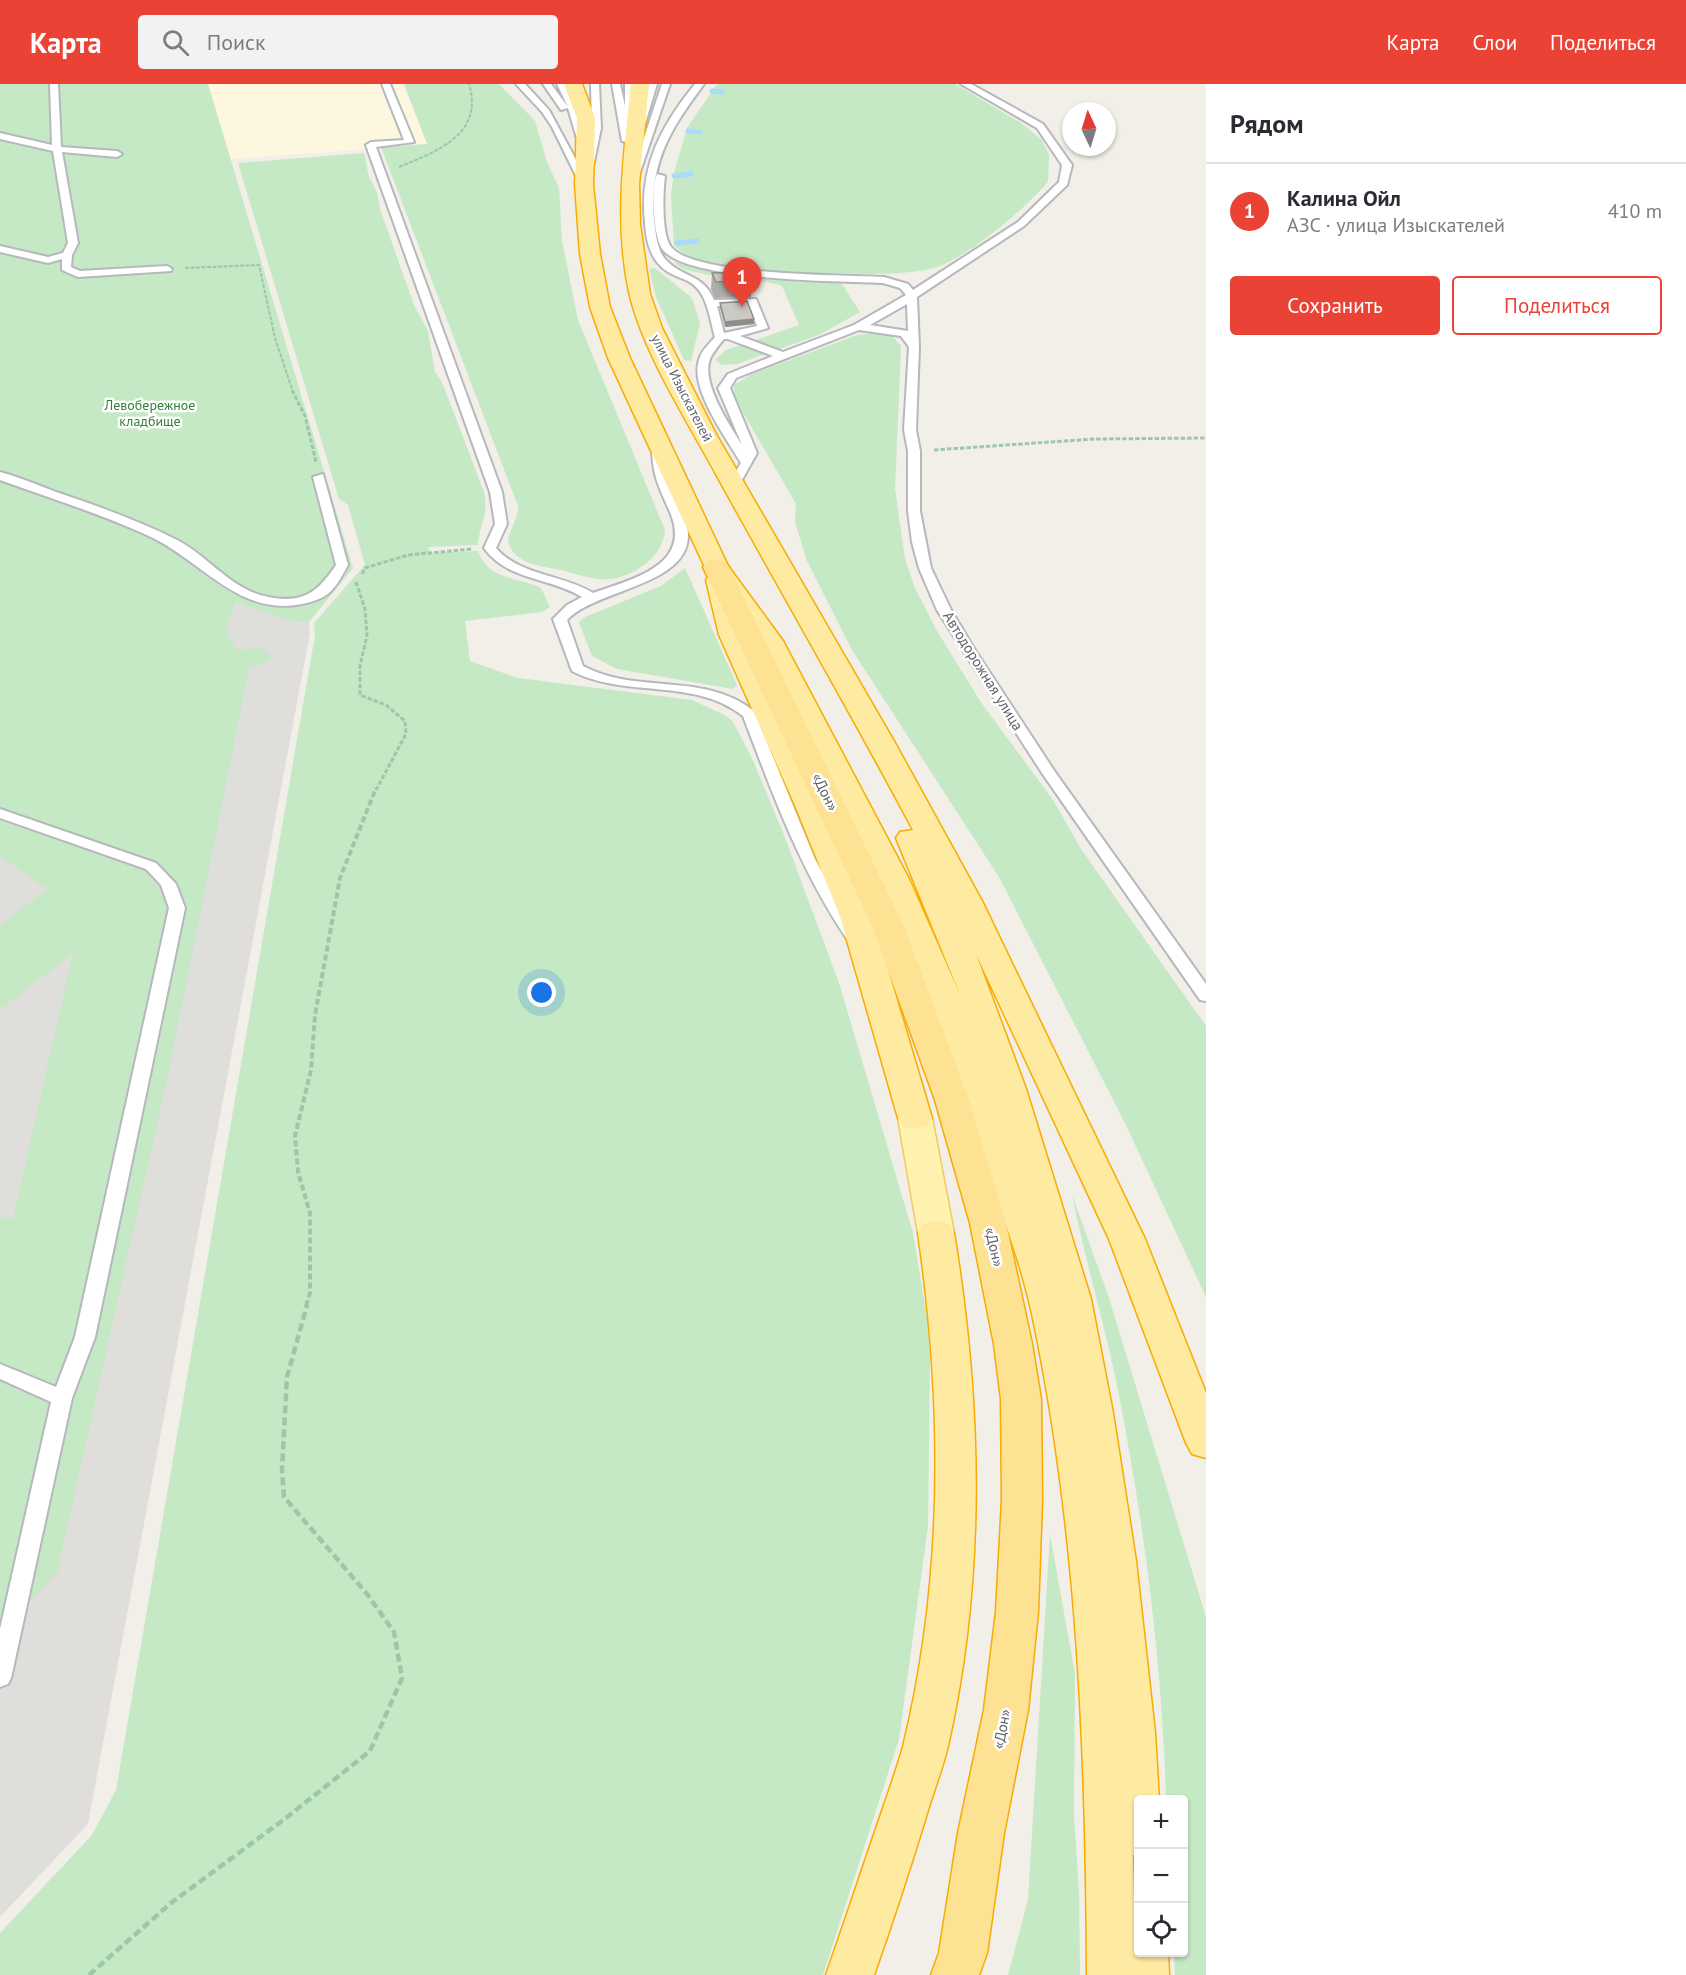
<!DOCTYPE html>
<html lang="ru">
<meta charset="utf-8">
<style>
:root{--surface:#fff;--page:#f2f2f3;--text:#2b2b33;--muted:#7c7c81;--line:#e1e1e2;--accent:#ea4335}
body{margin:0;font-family:"PT Sans",sans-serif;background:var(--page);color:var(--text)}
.controls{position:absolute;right:18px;bottom:18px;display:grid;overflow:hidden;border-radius:6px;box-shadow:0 2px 4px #0004}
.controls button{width:54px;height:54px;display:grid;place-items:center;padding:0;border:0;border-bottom:2px solid var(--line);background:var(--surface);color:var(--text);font:30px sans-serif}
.compass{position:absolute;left:1062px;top:18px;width:54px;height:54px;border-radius:50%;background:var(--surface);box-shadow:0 2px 4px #0004;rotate:356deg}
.you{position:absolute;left:542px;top:909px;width:21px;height:21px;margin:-15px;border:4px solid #fff;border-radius:50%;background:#1a73e8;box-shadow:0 0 0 9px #1a73e833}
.badge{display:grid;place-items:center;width:39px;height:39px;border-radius:50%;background:var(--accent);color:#fff;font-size:20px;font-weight:700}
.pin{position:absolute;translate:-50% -50px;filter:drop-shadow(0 2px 3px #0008)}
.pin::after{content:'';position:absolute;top:32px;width:21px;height:18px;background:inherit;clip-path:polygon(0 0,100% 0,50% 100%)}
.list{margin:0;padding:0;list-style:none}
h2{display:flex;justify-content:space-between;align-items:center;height:78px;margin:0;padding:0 24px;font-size:26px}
h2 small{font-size:20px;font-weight:400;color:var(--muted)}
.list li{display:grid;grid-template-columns:39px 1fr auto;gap:18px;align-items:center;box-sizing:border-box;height:96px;padding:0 24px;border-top:2px solid var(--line)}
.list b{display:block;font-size:22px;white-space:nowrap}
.list p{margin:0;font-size:20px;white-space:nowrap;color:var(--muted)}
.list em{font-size:20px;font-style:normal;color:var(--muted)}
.actions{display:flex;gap:12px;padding:18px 24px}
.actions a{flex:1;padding:14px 0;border:2px solid var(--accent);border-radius:6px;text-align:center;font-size:21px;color:var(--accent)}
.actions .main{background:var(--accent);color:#fff}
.icon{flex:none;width:33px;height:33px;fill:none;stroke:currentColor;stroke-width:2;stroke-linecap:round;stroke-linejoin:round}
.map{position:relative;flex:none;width:1206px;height:1891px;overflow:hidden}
header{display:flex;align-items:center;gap:36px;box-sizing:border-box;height:84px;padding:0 30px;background:var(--accent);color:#fff}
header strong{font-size:28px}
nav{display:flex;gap:33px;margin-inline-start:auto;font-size:21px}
.search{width:420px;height:54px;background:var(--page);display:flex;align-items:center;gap:15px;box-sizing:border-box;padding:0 21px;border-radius:6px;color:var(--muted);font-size:22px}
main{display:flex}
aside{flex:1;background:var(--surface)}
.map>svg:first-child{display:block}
.commercial{fill:#fef7e0}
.industrial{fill:#e0deda}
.green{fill:#c5e8c5}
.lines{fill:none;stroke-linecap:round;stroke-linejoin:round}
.stream{stroke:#aadaff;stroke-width:5}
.service-casing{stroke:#b5b8bc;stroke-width:4}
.primary-casing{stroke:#f2c960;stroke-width:3}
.trunk-casing{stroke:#f9ab00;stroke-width:3}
.motorway-casing{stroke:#f9ab00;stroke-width:3}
.path-far3{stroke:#9cc7a9;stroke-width:2;stroke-dasharray:4 1.5;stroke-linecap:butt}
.path-far2{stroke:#9cc7a9;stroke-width:3;stroke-dasharray:4.5 2;stroke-linecap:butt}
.path-far1{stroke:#9cc7a9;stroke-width:4;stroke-dasharray:6 3;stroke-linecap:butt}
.path{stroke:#9cc7a9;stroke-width:4.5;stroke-dasharray:8 4;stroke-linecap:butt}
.service{fill:#fff;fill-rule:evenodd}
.primary{fill:#fff2af;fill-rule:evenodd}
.trunk{fill:#feeaa1;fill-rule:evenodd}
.motorway{fill:#fde293;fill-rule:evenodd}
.wall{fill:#afaea9}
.shaded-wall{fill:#8f8d8a}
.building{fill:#cccac5;stroke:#8f8d8a;stroke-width:1.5}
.labels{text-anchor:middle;stroke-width:5;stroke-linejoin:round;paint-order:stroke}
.far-street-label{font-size:14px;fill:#5f6368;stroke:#fff}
.far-park-label{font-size:14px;fill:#348238;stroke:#fff}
.street-label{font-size:15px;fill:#5f6368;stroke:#fff}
</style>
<header>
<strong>Карта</strong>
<div class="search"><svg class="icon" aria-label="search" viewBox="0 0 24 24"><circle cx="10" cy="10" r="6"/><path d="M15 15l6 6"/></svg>Поиск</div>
<nav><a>Карта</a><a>Слои</a><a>Поделиться</a></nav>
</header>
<main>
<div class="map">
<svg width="1206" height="1891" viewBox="0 0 1206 1891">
<rect width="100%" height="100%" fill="#f1efe8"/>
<polygon class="commercial" points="208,0 402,0 429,61 231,75"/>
<polygon class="industrial" points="0,435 292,538 309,538 310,549 88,1740 0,1833"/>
<g class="green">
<polygon points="0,0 208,0 353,484 309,538 292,538 235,518 226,545 237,566 263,563 271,575 249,585 165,1005 57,1489 0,1547 0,1133 13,1135 73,869 0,926 0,841 47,805 0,772"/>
<path d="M404 0H499L535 37 547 78 559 104 562 157 578 236 665 446C663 476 626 499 597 495 585 493 573 489 561 486 542 482 518 481 509 461 505 451 519 436 518 422L381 63 427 60Z"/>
<path d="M717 0H955L1021 39 1042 56 1049 71 1048 98C1023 126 974 169 937 183 901 196 750 190 710 180 696 176 684 171 674 161L671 111 674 89 687 44Z"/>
<path d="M364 69 369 93 377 108 380 125 414 221 428 247 435 288 442 298 484 408C489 433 480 437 478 461L428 463 431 469 478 467C489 497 516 492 541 504L550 523 542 528 465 537 470 577 518 594 692 616 725 631 733 638 752 674 784 751 839 899 913 1149 928 1240 930 1277 928 1442 899 1655 823 1891H0V1849L92 1751 116 1706 315 551 314 539 365 481 348 421 339 415 238 79Z"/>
<path d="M675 178 708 187 836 197 842 200 860 228 819 251 737 280 722 281 715 276 726 266 799 241 782 202C763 194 679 193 675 178Z"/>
<polygon points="655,184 692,214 700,239 691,277 684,276 656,213 649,185"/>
<polygon points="873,249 892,252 901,262 895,405 905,475 915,504 936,545 980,617 1053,716 1081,765 1206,942 1206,1213 1126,1041 999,793 852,566 807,477 795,438 796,420 734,313 734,301 752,290 857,251"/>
<polygon points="685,484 737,601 733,605 617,585 592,572 579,538 585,533 661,502"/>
<path d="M1072 1111 1108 1211 1206 1533V1891H1175L1174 1869 1184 1868V1716L1166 1715C1162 1576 1144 1438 1117 1301 1104 1238 1085 1175 1072 1111Z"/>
<polygon points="1050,1450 1075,1590 1074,1731 1079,1808 1080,1891 1008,1891 1028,1816"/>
</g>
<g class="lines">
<g class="stream">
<polyline points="712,7 722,8"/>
<polyline points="688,47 700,48"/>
<polyline points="674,92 691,90"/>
<polyline points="677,159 697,157"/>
</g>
<g class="service-casing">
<g id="service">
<polygon points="50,0 58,0 61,63 117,67 122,70 117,73 62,68 78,159 72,171 71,183 80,187 167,182 172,185 171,187 78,193 62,186 62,175 48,179 0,168 0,162 48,173 63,169 68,159 53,67 0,55 0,49 52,61"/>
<path d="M382 0H390L414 58 376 63 502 408 507 440 496 464C520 492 562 490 593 509 631 495 693 482 670 428 659 403 652 391 652 362L662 360C667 370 663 384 667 395 673 413 688 431 688 451 688 502 596 505 567 536L583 582C637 611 703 587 754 627L815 775 845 829 863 855 861 858H849C801 788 773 711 743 632 694 593 626 615 572 587L553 535 567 521 582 513C549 493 508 497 484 464L495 440 490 408 366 61 371 58 404 56Z"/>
<polygon points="516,0 525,0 549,26 582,87 592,44 591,0 599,0 601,44 592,88 584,90 587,102 581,102 552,43 542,28"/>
<polygon points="543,0 551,0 568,23 557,0 565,0 573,13 586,60 578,58 568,24 561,26"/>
<polygon points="612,0 620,0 625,22 625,0 633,0 633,39 629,42 630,59 622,57"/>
<polygon points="649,0 657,0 644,43 640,46 636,43"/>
<polygon points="662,0 670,0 640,88 632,90"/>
<path d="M695 0H704C670 46 649 78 654 137 656 150 657 167 666 176 682 194 703 189 714 216L756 215 768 244 740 252 783 268 854 241 906 211 900 204 883 199C841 197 688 197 663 166 653 154 651 105 657 90L665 92C663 108 661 152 672 164 698 192 843 191 884 193L908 200 913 206 1018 138 1059 98 1062 81 1037 44 961 0H971L1043 40 1072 81 1067 101 1024 142 917 213 919 263 916 346 920 367V427L931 484 951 526 975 566 1055 688 1206 900V917L1200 916 1042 689 937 526 919 484 912 458 908 427V367L904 346 909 263 901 252 859 246 736 294 730 304 757 369 738 403 728 400 741 379C727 355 689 304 699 276 701 267 709 260 715 253 709 233 708 208 688 197 677 192 665 189 657 178 648 167 646 152 645 139 639 83 661 42 695 0ZM748 220 757 242 724 249 717 222ZM907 220 908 247 870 241ZM724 255H728L773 272 728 290 718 304 742 361C729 340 701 299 710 275 713 268 719 261 724 255Z"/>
<path d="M0 388C19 393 38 401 56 408 98 422 140 437 179 457 210 474 232 506 268 513 303 520 318 508 336 481L313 393 323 390 348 481C343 490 338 500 331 507 323 515 312 518 302 520 239 533 201 476 149 452 101 430 50 414 0 396Z"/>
<polygon points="0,725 156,779 176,800 185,824 95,1253 72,1314 11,1594 8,1600 0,1603 0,1545 51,1318 0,1295 0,1280 56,1303 75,1253 169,824 161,801 146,785 0,734"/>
</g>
</g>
<g class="primary-casing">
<polygon id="primary" points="915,1023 927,1026 932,1034 954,1149 949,1158 936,1162 923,1158 918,1149 898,1034 903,1026"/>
</g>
<g class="trunk-casing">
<g id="trunk">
<path d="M564 0H582L595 34 593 100 600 170 610 223 630 274 728 482 783 557 909 795 961 913 896 754 900 748 913 746C850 627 782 510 717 392 688 338 642 267 629 208 614 138 624 70 631 0H649L639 100 640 140 650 210 662 244 717 352 895 659 982 817 1145 1155 1206 1309V1374L1192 1370 1186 1359 1109 1155 976 870 1026 1005 1091 1215 1113 1329 1136 1477 1155 1649 1159 1716H1138V1772L1133 1771 1135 1849 1138 1848V1868H1168L1169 1891H1087C1086 1670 1078 1447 1032 1230 1020 1175 999 1122 982 1070 950 977 920 883 878 794 841 714 798 637 757 558L742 536 745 551 824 719 872 832 932 1034 927 1042 915 1045 903 1042 898 1034 840 832 794 719 719 551 706 496 709 492 608 274 590 223 580 170 575 100 577 34Z"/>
<path d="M936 1136 949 1140 954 1149C982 1319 986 1493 948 1662 942 1687 932 1711 925 1736 909 1788 892 1840 874 1891H826C844 1840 861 1788 879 1736 887 1712 896 1688 903 1663 944 1495 943 1320 918 1149L923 1140Z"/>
</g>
</g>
<g class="motorway-casing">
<polygon id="motorway" points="716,475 725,478 729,483 904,842 969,1016 1006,1139 1032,1260 1041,1315 1042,1416 1038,1528 1028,1626 1004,1749 987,1869 979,1891 931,1891 939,1869 958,1749 984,1626 996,1528 1002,1416 1001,1315 994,1260 970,1139 935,1016 872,842 703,483 707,478"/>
</g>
<g class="path-far3">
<path d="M399 83C438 67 484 50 469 0"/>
<polyline points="185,184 259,181 275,254 293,308"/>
</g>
<g class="path-far2">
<polyline points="292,306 305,332 316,378"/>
<polyline points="934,366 1094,355 1206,354"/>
<polyline points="362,490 365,484 408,471 472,465"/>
<polyline points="356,498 365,525 367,552 360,581 360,611 386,621 405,637 406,650 376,706"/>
</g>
<polyline class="path-far1" points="306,1222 310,1209 310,1129 298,1088 295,1052 311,986 315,931 340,794 376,704"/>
<polyline class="path" points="89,1891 171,1819 286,1734 370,1667 402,1594 394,1548 367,1510 284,1413 282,1385 287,1293 307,1221"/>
<use href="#service" class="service"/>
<use href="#primary" class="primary"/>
<use href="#trunk" class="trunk"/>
<use href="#motorway" class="motorway"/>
</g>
<g class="wall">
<polygon points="712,189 752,197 751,213 715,214 711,205"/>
<polygon points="720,219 754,240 725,243 720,224"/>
</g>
<polygon class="shaded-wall" points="754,235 754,240 725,243 725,238"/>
<g class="building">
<polygon points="748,188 752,197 716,198 712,189"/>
<polygon points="747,217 754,235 725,238 720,219"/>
</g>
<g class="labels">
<g class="far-street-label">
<text transform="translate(682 304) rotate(63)" y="5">улица Изыскателей</text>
</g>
<g class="far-park-label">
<text x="150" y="326">Левобережное<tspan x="150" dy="16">кладбище</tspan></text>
</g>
<g class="street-label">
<text transform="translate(983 587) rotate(58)" y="5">Автодорожная улица</text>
<text transform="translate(825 708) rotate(64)" y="5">«Дон»</text>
<text transform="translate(994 1163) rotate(77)" y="5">«Дон»</text>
<text transform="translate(1002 1645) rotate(-79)" y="5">«Дон»</text>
</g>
</g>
</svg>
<div class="controls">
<button>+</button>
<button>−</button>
<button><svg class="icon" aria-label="locate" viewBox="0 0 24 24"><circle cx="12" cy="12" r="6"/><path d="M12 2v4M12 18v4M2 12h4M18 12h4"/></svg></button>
</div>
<svg class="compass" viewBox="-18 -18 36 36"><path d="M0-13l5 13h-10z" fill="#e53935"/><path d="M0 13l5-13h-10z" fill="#7c7c81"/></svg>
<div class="you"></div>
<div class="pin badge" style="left:742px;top:223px">1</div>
</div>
<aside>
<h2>Рядом<small></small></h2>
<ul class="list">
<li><span class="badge">1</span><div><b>Калина Ойл</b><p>АЗС · улица Изыскателей</p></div><em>410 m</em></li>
</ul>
<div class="actions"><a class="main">Сохранить</a><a>Поделиться</a></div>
</aside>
</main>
